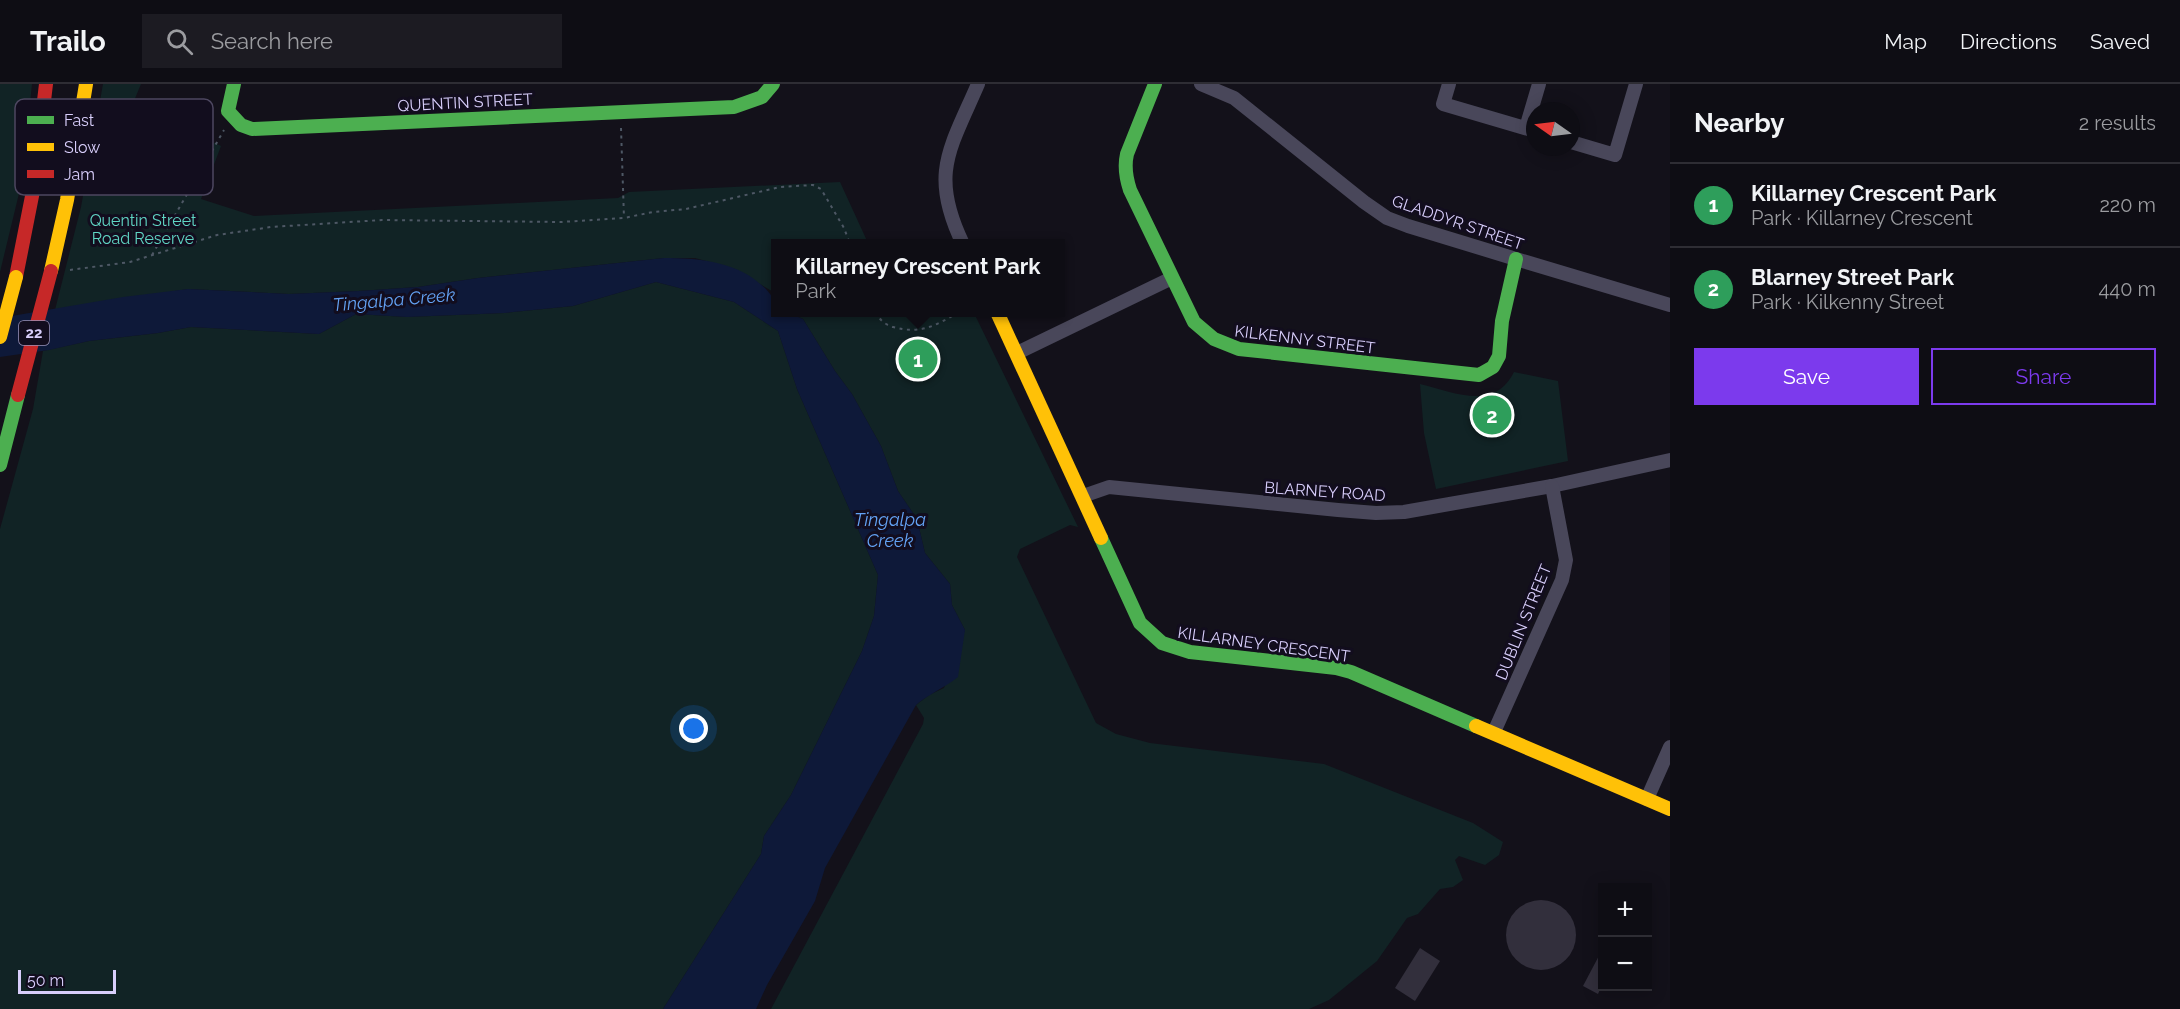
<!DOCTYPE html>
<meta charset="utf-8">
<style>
:root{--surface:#0e0d14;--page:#1c1b22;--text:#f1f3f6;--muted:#9b9ca0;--line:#2e2d34;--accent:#7c3aed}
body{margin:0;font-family:Raleway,sans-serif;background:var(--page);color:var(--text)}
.controls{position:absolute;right:18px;bottom:18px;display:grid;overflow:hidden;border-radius:0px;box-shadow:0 3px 15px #0003}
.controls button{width:54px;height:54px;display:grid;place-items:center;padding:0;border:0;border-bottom:2px solid var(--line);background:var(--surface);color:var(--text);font:30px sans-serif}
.compass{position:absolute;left:1526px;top:18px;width:54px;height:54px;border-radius:50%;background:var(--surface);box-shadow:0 3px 15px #0003;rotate:284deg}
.scale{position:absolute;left:18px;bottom:15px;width:98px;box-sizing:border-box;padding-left:6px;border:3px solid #d8cefb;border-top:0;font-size:16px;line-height:21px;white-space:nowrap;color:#d8cefb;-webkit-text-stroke:4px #120d1e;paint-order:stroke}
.you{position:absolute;left:694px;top:645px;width:21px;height:21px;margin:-15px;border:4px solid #fff;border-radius:50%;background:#1a73e8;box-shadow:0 0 0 9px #1a73e833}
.badge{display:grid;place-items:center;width:39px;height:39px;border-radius:50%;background:var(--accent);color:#fff;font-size:20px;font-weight:700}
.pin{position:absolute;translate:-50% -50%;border:3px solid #fff;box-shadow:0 2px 6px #0006}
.popup{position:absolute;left:771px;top:155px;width:294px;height:78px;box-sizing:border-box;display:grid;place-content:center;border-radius:0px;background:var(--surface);filter:drop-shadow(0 2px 4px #0005);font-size:20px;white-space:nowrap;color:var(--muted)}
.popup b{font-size:22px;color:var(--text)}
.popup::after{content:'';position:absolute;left:50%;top:100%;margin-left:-12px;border:12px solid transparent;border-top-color:var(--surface)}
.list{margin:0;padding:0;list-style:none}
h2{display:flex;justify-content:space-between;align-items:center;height:78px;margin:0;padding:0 24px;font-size:26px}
h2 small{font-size:20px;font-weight:400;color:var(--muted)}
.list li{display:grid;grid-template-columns:39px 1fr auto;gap:18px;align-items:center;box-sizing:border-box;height:84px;padding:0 24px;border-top:2px solid var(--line)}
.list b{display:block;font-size:22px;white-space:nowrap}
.list p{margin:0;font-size:20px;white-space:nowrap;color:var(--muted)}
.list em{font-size:20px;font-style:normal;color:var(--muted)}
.actions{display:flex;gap:12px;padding:18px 24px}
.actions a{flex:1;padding:14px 0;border:2px solid var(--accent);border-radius:0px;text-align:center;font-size:21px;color:var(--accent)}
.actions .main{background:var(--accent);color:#fff}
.icon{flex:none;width:33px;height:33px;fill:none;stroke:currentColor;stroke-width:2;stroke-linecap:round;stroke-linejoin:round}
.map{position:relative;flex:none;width:1670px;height:925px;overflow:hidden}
header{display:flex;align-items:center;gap:36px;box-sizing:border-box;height:84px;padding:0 30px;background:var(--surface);border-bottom:2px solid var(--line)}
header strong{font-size:28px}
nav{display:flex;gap:33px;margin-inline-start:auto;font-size:21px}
.search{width:420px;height:54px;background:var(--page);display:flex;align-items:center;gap:15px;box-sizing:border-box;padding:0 21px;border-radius:0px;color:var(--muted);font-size:22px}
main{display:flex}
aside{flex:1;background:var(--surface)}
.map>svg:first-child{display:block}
.green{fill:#112325}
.water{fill:#0e1939}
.building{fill:#322f3c}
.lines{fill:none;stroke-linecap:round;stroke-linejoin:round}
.path{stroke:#4e5865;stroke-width:2;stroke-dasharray:3 4.5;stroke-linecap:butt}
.street{stroke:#49475a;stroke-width:14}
.fast{stroke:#4caf50;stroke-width:14}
.slow{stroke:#ffc107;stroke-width:14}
.jam{stroke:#c62828;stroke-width:14}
.slow-bridge{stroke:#ffc107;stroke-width:14}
.jam-bridge{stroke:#c62828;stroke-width:14}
.labels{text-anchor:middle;stroke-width:6;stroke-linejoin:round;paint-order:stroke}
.shield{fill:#120d1e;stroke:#9d94b9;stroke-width:1.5}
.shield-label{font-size:15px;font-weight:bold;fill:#d8cefb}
.street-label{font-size:16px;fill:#d8cefb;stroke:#120d1e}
.park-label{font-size:16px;fill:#60d5c4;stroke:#120d1e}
.water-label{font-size:18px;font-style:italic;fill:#63a2f4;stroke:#120d1e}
.key{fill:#120d1e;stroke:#4d4760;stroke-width:1.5}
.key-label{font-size:16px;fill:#d8cefb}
</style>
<header>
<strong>Trailo</strong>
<div class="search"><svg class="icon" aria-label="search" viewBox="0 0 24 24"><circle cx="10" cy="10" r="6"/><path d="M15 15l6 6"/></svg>Search here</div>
<nav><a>Map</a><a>Directions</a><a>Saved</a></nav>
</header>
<main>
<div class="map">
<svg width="1670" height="925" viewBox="0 0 1670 925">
<rect width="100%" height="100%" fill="#13111a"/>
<g class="green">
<polygon points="0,0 32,0 22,97 0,188"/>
<polygon points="103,0 141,0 126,36 166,65 204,54 221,62 201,115 254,132 618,114 629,108 840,98 868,159 776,160 775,209 735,185 695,174 664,174 478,194 418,203 359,207 289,210 188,205 55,226 81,123"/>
<polygon points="656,198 734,218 778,247 797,305 878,491 874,532 862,567 791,711 764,752 761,770 663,925 0,925 0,445 33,325 43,267 89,257 158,249 191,243 319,250 356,230 407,233 504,229 573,222"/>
<polygon points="789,229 974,229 1078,443 1070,441 1020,465 1017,473 1096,639 1116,650 1150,659 1324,680 1473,739 1503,758 1499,771 1485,781 1459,772 1455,776 1463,796 1453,803 1440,805 1418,830 1407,834 1377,877 1329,916 1309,925 771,925 923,640 924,634 916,621 929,611 944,604 965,546 952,521 950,500 925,469 917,435 898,407 881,362 852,310 835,287 803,235"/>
<path d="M1514 288 1558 297 1568 377 1436 405 1424 349 1420 300C1454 308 1494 328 1514 288Z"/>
</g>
<path class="water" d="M664 174C695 174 734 177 759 199 765 203 770 210 775 216L776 228 789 229 803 235 835 287 852 310 881 362 898 407 917 435 925 469 950 500 952 521 965 546 958 593C944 604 929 610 916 621L825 784 815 817 767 901 756 925H663L761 770 764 752 791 711 862 567 874 532 878 491 797 305 778 247 734 218 656 198 573 222 504 229 407 233 356 230 319 250 191 243 158 249 89 257 49 266 0 273V234L123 213 188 205 289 210 359 207 418 203 478 194Z"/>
<g class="building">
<circle cx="1541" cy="851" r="35"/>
<polygon points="1420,864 1440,877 1415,917 1395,904"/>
<polygon points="1602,866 1602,901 1598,910 1583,902"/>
</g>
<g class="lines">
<g class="path">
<polyline points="621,44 624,134"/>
<polyline points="152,171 224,46"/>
<polyline points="70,186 130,178 217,151 271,143 382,136 561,138 624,134 653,128 686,125 780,103 813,101 821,105 844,144 850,160"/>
<path d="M876 228C879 236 886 241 893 243 922 251 935 241 960 228"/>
</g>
<g class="street">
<polyline points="1201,0 1234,14 1364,118 1387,134 1408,142 1516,175 1670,221"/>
<polyline points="1449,0 1443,20 1535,47"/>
<polyline points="1526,44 1539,0"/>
<polyline points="1571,58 1615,71 1636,0"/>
<path d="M963 160C929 90 950 65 978 0"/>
<polyline points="1017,269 1172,194"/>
<polyline points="1083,412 1109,403 1338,426 1376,429 1404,428 1552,402 1670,376"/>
<polyline points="1494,648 1562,496 1566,476 1552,402"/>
<polyline points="1647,715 1670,663"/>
</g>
<g class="fast">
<polyline points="234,0 228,27 241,41 252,45 734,23 762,13 773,0"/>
<path d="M1155 0 1127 70C1124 83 1126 94 1130 106L1194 238 1214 255 1239 265 1479 291 1493 283 1499 272 1502 237 1516 175"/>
<polyline points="0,381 18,311"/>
<polyline points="1101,454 1140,539 1162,559 1190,568 1336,584 1351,588 1476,642"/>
</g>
<g class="slow">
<polyline points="51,187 67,116 86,0"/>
<polyline points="997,228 1101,454"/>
<polyline points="1476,642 1670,725"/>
</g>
<polyline class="jam" points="16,193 34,102 46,0"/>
<polyline class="slow-bridge" points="0,253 16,193"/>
<polyline class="jam-bridge" points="18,311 51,187"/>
</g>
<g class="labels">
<rect class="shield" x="19" y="237" width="30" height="24" rx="4.5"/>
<g class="shield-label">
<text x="34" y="254">22</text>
</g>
<g class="street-label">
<text transform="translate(465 18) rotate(-3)" y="6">QUENTIN STREET</text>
<text transform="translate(1458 138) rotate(19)" y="6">GLADDYR STREET</text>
<text transform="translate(1305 255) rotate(7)" y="6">KILKENNY STREET</text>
<text transform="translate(1325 407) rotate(4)" y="6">BLARNEY ROAD</text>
<text transform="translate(1523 538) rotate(-68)" y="6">DUBLIN STREET</text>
<text transform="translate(1264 560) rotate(8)" y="6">KILLARNEY CRESCENT</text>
</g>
<g class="park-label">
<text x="143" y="142">Quentin Street<tspan x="143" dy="18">Road Reserve</tspan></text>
</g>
<g class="water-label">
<text transform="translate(394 216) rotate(-5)" y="6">Tingalpa Creek</text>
<text x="890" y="442">Tingalpa<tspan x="890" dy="21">Creek</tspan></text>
</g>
</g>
<rect x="15" y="15" width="198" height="96" rx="9" class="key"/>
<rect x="27" y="32" width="27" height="8" fill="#4caf50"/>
<rect x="27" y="59" width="27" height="8" fill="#ffc107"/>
<rect x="27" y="86" width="27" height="8" fill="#c62828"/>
<g class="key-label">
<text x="64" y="42">Fast</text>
<text x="64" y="69">Slow</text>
<text x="64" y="96">Jam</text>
</g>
</svg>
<div class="controls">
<button>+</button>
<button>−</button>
</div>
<svg class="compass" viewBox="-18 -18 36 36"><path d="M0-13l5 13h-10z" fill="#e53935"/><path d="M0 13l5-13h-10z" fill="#9b9ca0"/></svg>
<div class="scale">50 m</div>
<div class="you"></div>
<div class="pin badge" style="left:918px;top:275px;background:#2e9e5b">1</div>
<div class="popup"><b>Killarney Crescent Park</b>Park</div>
<div class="pin badge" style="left:1492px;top:331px;background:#2e9e5b">2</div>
</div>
<aside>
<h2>Nearby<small>2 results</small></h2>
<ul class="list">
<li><span class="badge" style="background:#2e9e5b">1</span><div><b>Killarney Crescent Park</b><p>Park · Killarney Crescent</p></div><em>220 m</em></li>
<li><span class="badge" style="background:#2e9e5b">2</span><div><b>Blarney Street Park</b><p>Park · Kilkenny Street</p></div><em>440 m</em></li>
</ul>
<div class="actions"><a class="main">Save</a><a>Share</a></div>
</aside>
</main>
